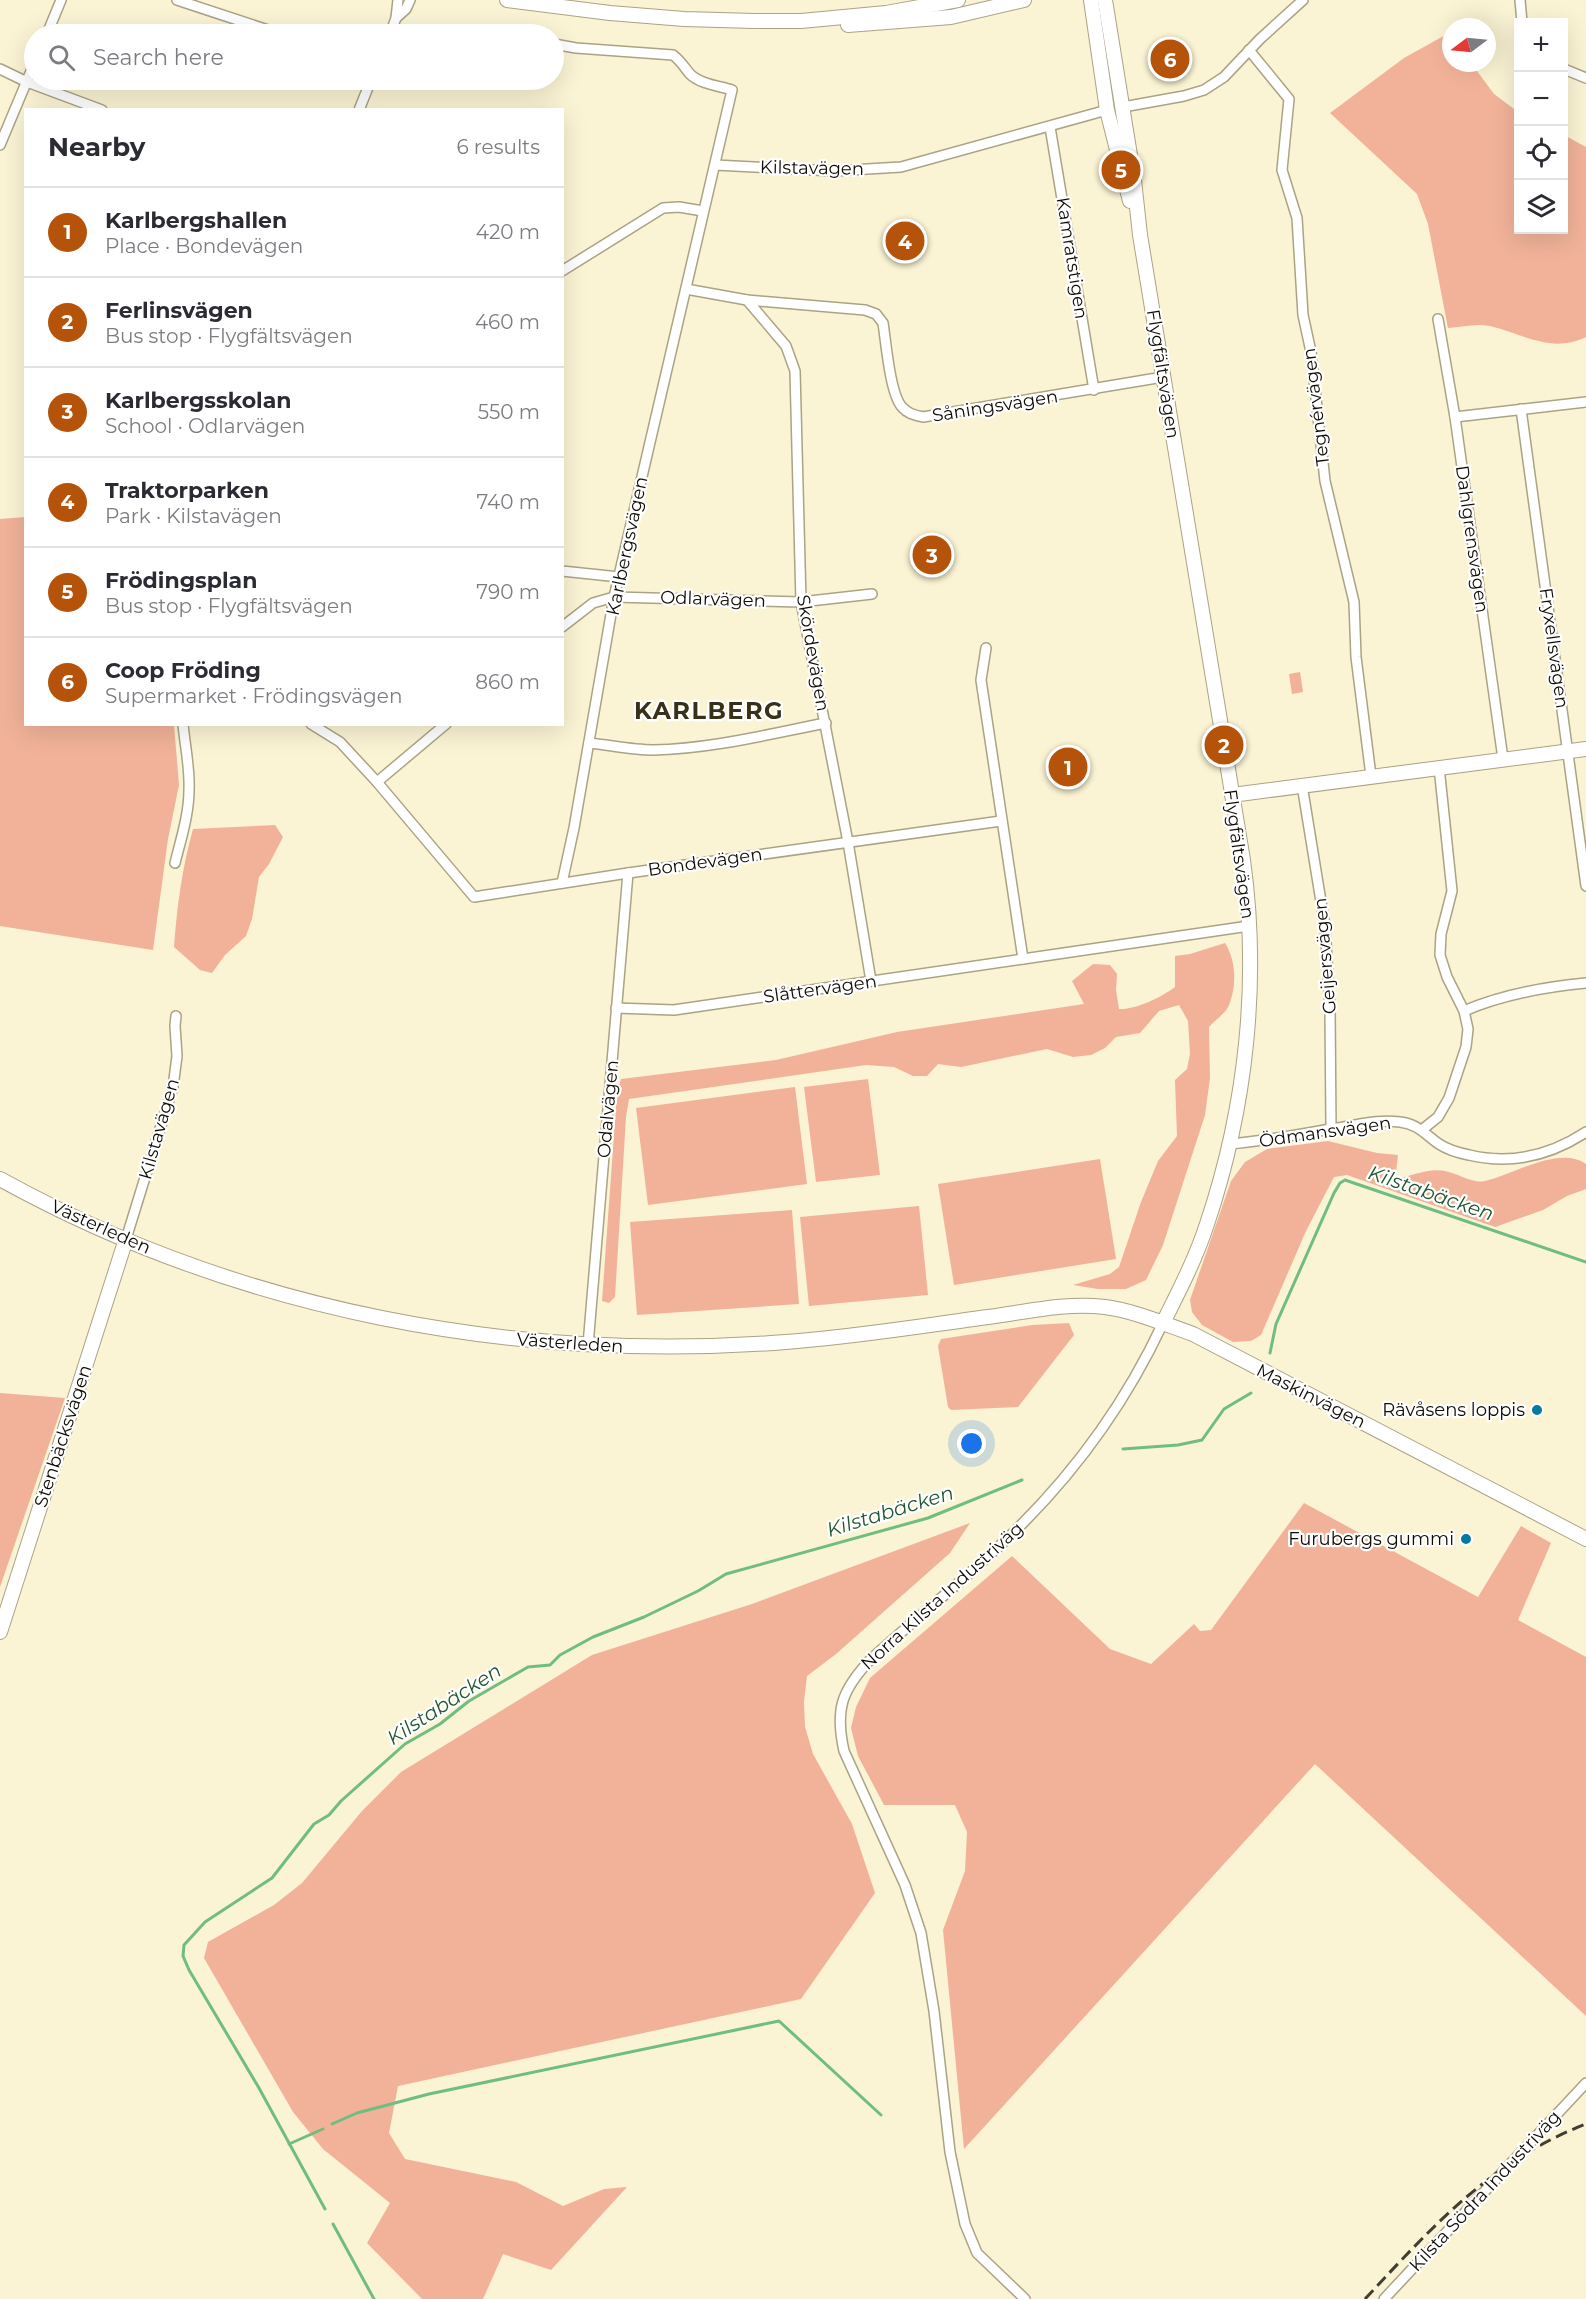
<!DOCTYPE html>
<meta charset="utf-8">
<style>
:root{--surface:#fff;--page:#f7f7f7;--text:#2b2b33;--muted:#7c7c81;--line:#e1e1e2;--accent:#b45309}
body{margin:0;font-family:Montserrat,sans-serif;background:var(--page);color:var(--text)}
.controls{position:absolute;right:18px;top:18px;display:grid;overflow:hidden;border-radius:0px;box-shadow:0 6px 24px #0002}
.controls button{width:54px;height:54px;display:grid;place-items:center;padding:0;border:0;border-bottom:2px solid var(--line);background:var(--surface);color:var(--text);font:30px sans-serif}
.compass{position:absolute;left:1442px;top:18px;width:54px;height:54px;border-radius:50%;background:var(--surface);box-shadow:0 6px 24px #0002;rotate:254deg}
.you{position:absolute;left:972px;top:1444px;width:21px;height:21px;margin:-15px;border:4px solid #fff;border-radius:50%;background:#1a73e8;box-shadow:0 0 0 9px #1a73e833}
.badge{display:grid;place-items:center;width:39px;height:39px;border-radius:50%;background:var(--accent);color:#fff;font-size:20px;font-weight:700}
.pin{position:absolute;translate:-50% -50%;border:3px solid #fff;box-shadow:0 2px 6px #0006}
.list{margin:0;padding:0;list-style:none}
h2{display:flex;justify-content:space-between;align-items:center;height:78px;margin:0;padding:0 24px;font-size:26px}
h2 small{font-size:20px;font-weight:400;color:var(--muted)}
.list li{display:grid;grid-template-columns:39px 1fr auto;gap:18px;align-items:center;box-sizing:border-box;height:90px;padding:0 24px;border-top:2px solid var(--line)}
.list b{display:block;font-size:22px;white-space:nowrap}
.list p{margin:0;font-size:20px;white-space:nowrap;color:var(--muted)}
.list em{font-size:20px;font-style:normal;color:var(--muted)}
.icon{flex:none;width:33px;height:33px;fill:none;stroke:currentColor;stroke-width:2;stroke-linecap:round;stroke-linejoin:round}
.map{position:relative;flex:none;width:1586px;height:2299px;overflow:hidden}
.search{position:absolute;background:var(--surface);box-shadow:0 6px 24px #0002;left:24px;top:24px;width:540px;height:66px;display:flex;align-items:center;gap:15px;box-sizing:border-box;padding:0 21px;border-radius:33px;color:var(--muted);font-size:22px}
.panel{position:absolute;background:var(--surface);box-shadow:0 6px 24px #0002;left:24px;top:108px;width:540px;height:618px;border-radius:0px}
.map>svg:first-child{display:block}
.green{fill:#f1b299}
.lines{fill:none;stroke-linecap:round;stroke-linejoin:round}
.stream{stroke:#70bd81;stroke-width:3}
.street-casing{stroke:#aaa386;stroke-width:12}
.secondary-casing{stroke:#aaa386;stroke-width:16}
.street{stroke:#fff;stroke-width:9}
.secondary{stroke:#fff;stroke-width:14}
.rail{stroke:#413d30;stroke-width:3;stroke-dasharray:12 6;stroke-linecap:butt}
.poi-dot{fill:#027aa2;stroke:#fff;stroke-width:2}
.labels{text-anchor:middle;stroke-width:4.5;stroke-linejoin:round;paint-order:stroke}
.street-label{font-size:18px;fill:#0f0c04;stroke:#fff}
.poi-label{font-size:18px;fill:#0f0c04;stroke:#fff;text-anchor:end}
.water-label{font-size:20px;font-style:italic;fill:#20572f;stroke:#fff}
.district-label{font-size:24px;font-weight:bold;letter-spacing:1.5px;fill:#373118;stroke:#fff}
</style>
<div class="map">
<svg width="1586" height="2299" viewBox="0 0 1586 2299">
<rect width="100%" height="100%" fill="#faf3d4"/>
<g class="green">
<path d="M1449 33 1451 35V63H1471L1494 94 1518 112V230H1564V135L1586 147V337C1551 354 1524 334 1490 326 1477 323 1462 327 1448 328L1428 224 1417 194 1330 113 1404 58Z"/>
<polygon points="25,517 26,724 174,725 179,785 168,839 153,950 0,926 0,519"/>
<polygon points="1300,672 1303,692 1292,694 1289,674"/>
<path d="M275 825 283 837 269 864 259 877 252 919 246 936 225 955 212 973 200 970 174 947C177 907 182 868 193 829Z"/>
<path d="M1225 943C1236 960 1237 986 1229 1005 1226 1013 1215 1020 1209 1027L1210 1078 1205 1115 1163 1245 1146 1280 1126 1289H1098L1073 1285 1110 1274 1119 1267 1141 1202 1158 1161 1177 1136 1175 1080 1187 1069 1190 1054 1188 1021 1179 1005 1159 1011 1140 1033 1116 1037 1105 1048 1091 1055 1073 1057 1047 1049 961 1067 938 1064 927 1076H913L894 1067 866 1065 629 1099 626 1117 615 1297 609 1303 602 1301 617 1093 621 1079 776 1060 897 1032 1084 1004 1072 981 1093 964 1110 965 1117 974 1116 990 1119 1009C1135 1010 1162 997 1175 987V956L1190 954Z"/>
<polygon points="868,1079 880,1175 816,1182 804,1087"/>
<polygon points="795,1087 807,1184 648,1205 636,1108"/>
<path d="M1328 1141 1377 1153 1398 1155 1395 1180C1410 1176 1429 1168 1445 1171 1457 1173 1473 1184 1485 1181 1513 1175 1559 1145 1586 1164V1189L1567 1196 1543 1210 1495 1227 1347 1175 1334 1177 1306 1231 1261 1335 1251 1341 1233 1342 1202 1325 1192 1312 1190 1300 1231 1181 1245 1162 1267 1149Z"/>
<polygon points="1100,1159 1116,1259 954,1285 938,1184"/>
<polygon points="919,1206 928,1295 809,1306 800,1217"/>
<polygon points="792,1210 799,1304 637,1315 630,1222"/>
<polygon points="1069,1323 1074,1335 1018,1407 951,1410 948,1407 938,1346 941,1339 1032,1325"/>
<polygon points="0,1393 65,1398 0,1587"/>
<polygon points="1304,1503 1478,1597 1521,1526 1551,1543 1518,1620 1586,1657 1586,2016 1315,1764 964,2149 943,1930 965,1871 967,1832 955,1805 884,1805 858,1756 851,1728 856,1707 870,1678 1012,1556 1110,1649 1151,1664 1194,1624 1200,1631 1211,1630"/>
<polygon points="970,1523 950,1553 836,1654 807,1676 804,1702 805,1727 813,1754 852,1824 875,1893 801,1999 398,2086 389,2133 405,2159 516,2182 563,2206 604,2189 627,2187 551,2270 503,2254 483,2299 422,2299 367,2243 390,2203 323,2149 293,2112 204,1958 208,1942 274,1905 302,1883 362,1811 401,1772 592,1655 752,1604"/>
</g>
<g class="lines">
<g class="stream">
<polyline points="1270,1353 1276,1324 1334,1193 1340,1183 1345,1180 1586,1262"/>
<polyline points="1123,1449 1178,1445 1202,1440 1224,1409 1251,1393"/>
<polyline points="332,2124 357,2113 429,2094 779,2021 881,2115"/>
<polyline points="289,2144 323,2129"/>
<polyline points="325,2209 259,2088 189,1970 183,1956 184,1945 205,1922 272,1878 314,1824 329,1815 341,1801 405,1744 440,1724 469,1701 528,1667 550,1665 560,1655 593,1637 644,1617 698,1591 726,1574 928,1518 1022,1480"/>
<polyline points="333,2224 374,2299"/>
</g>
<g class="street-casing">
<g id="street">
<polyline points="177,0 280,34"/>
<polyline points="1520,0 1522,22"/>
<polyline points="396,18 406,9 410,0"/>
<polyline points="391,31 463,30 494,34"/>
<polyline points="47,34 61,0"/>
<polyline points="390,34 396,18 398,0"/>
<path d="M554 44 576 48 673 55C681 61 684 67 690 74 700 84 719 86 732 90L614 597 574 828 562 883"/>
<polyline points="1249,50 1289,99 1282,170 1297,218 1303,315 1311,352 1325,481 1354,602 1356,657 1371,776"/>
<polyline points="0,69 27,82 102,110"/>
<polyline points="1564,69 1586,78"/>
<polyline points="1123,107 1184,96 1204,90 1224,77 1260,39 1303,0"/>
<polyline points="359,110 371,80"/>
<polyline points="1050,127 1094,390"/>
<polyline points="0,145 34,64"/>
<polyline points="715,165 834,171 901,167 1107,110"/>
<polyline points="562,271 663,208 679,207 703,211"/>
<path d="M686 289 747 300 865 310 876 314 883 323C886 342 890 394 902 407 908 414 915 415 923 417L1163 377"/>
<polyline points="747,300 786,346 795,371 801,602 848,842 871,981"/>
<polyline points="1438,319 1455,417 1503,759"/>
<polyline points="1521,409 1586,886"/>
<polyline points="1455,417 1586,402"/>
<polyline points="562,571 619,577"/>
<polyline points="562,627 593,603 614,597 801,602 872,594"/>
<polyline points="311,724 340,742 377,782 474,897 628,873 1001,821"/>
<path d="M589 743C610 745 632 750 653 750 711 749 769 734 826 723"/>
<polyline points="377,782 446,724"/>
<polyline points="1302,785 1325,926 1330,1008 1331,1129"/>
<path d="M175 863C181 839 189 814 189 790 190 768 185 746 183 724"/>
<polyline points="1023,959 1249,926"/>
<polyline points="616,1008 674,1010 1023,959 981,680 986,648"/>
<path d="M1464 1011C1503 994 1544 987 1586 983"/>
<polyline points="1423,1129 1438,1117 1449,1098 1466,1047 1468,1029 1464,1011 1447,977 1440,955 1441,934 1452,891 1439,767"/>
<path d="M1229 1144C1265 1141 1301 1134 1337 1128 1358 1125 1379 1119 1400 1122 1418 1124 1426 1135 1439 1144 1448 1150 1459 1153 1469 1155 1511 1165 1551 1155 1586 1132"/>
<polyline points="126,1239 173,1087 177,1056 175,1026 176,1016"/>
<polyline points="588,1345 628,873"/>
<path d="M1025 2299 977 2253 965 2224 950 2152 934 2011 921 1933 905 1885 844 1751C835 1710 841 1691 870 1660 918 1616 970 1576 1016 1530 1077 1470 1127 1400 1163 1323"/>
<polyline points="1384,2299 1586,2083"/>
</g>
</g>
<g class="secondary-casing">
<g id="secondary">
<polyline points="507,0 610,13 684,19 754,21 801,21 886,13 958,0"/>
<polyline points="1091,0 1107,110 1130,201"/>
<path d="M1105 0 1134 180 1140 235 1243 860C1260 981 1246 1108 1207 1224 1196 1258 1179 1291 1163 1323"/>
<polyline points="848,25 951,17 1024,0"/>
<polyline points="1232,795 1586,749"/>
<path d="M0 1179C239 1311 515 1363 786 1342 854 1337 921 1326 988 1317 1026 1312 1066 1302 1105 1307 1135 1311 1164 1324 1193 1334L1586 1539"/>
<polyline points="0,1632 126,1239"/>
</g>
</g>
<use href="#street" class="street"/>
<use href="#secondary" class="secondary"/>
<path class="rail" d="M1365 2299C1432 2227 1492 2160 1586 2124"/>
</g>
<g class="poi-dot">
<circle cx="1537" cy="1410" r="6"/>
<circle cx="1466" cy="1539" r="6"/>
</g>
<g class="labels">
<g class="street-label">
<text transform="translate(812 168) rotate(1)" y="6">Kilstavägen</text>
<text transform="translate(1072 258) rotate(81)" y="6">Kamratstigen</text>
<text transform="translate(1163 374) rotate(81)" y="6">Flygfältsvägen</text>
<text transform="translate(995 406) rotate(-9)" y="6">Såningsvägen</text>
<text transform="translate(1316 407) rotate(-97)" y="6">Tegnérvägen</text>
<text transform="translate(1472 539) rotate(82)" y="6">Dahlgrensvägen</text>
<text transform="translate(627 546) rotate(-78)" y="6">Karlbergsvägen</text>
<text transform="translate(713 599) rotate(2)" y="6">Odlarvägen</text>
<text transform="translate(1554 648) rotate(82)" y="6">Fryxellsvägen</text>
<text transform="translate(813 653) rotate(80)" y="6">Skördevägen</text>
<text transform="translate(1239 854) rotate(82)" y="6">Flygfältsvägen</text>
<text transform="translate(705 862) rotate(-8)" y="6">Bondevägen</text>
<text transform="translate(1325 956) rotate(-95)" y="6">Geijersvägen</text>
<text transform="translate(820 989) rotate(-8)" y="6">Slåttervägen</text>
<text transform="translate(608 1109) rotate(-85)" y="6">Odalvägen</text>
<text transform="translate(159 1129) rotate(-74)" y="6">Kilstavägen</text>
<text transform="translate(1325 1132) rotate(-8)" y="6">Ödmansvägen</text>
<text transform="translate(101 1227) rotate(24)" y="6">Västerleden</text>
<text transform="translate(570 1343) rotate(4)" y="6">Västerleden</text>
<text transform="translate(1311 1396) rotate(27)" y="6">Maskinvägen</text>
<text transform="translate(63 1436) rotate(-72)" y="6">Stenbäcksvägen</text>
<text transform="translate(942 1596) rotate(-42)" y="6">Norra Kilsta Industriväg</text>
<text transform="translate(1485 2191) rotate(-47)" y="6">Kilsta Södra Industriväg</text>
</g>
<g class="poi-label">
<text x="1525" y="1416">Rävåsens loppis</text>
<text x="1454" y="1545">Furubergs gummi</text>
</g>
<g class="water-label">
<text transform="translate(1431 1193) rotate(19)" y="7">Kilstabäcken</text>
<text transform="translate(890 1511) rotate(-17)" y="7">Kilstabäcken</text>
<text transform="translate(444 1704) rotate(-33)" y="7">Kilstabäcken</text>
</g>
<g class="district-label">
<text x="709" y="719">KARLBERG</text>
</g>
</g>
</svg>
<div class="controls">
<button>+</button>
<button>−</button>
<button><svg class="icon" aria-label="locate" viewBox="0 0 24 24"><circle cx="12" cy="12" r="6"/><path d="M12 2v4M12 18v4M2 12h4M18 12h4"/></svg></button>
<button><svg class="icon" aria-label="layers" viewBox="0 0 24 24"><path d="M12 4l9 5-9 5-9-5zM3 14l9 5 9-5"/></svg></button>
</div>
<svg class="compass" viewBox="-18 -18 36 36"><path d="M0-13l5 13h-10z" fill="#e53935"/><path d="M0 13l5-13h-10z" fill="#7c7c81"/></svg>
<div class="you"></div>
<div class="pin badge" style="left:1068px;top:767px">1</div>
<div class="pin badge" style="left:1224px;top:745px">2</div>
<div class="pin badge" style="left:932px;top:555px">3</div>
<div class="pin badge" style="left:905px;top:241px">4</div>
<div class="pin badge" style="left:1121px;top:170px">5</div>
<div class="pin badge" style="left:1170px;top:59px">6</div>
<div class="search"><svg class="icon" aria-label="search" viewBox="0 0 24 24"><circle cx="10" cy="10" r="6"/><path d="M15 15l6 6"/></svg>Search here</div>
<section class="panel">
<h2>Nearby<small>6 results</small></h2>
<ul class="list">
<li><span class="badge">1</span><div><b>Karlbergshallen</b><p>Place · Bondevägen</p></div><em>420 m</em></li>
<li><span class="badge">2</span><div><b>Ferlinsvägen</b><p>Bus stop · Flygfältsvägen</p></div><em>460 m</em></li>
<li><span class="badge">3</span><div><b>Karlbergsskolan</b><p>School · Odlarvägen</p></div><em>550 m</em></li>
<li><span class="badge">4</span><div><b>Traktorparken</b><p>Park · Kilstavägen</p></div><em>740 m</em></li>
<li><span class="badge">5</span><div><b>Frödingsplan</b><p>Bus stop · Flygfältsvägen</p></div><em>790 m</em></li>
<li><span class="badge">6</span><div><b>Coop Fröding</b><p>Supermarket · Frödingsvägen</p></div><em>860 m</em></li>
</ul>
</section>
</div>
